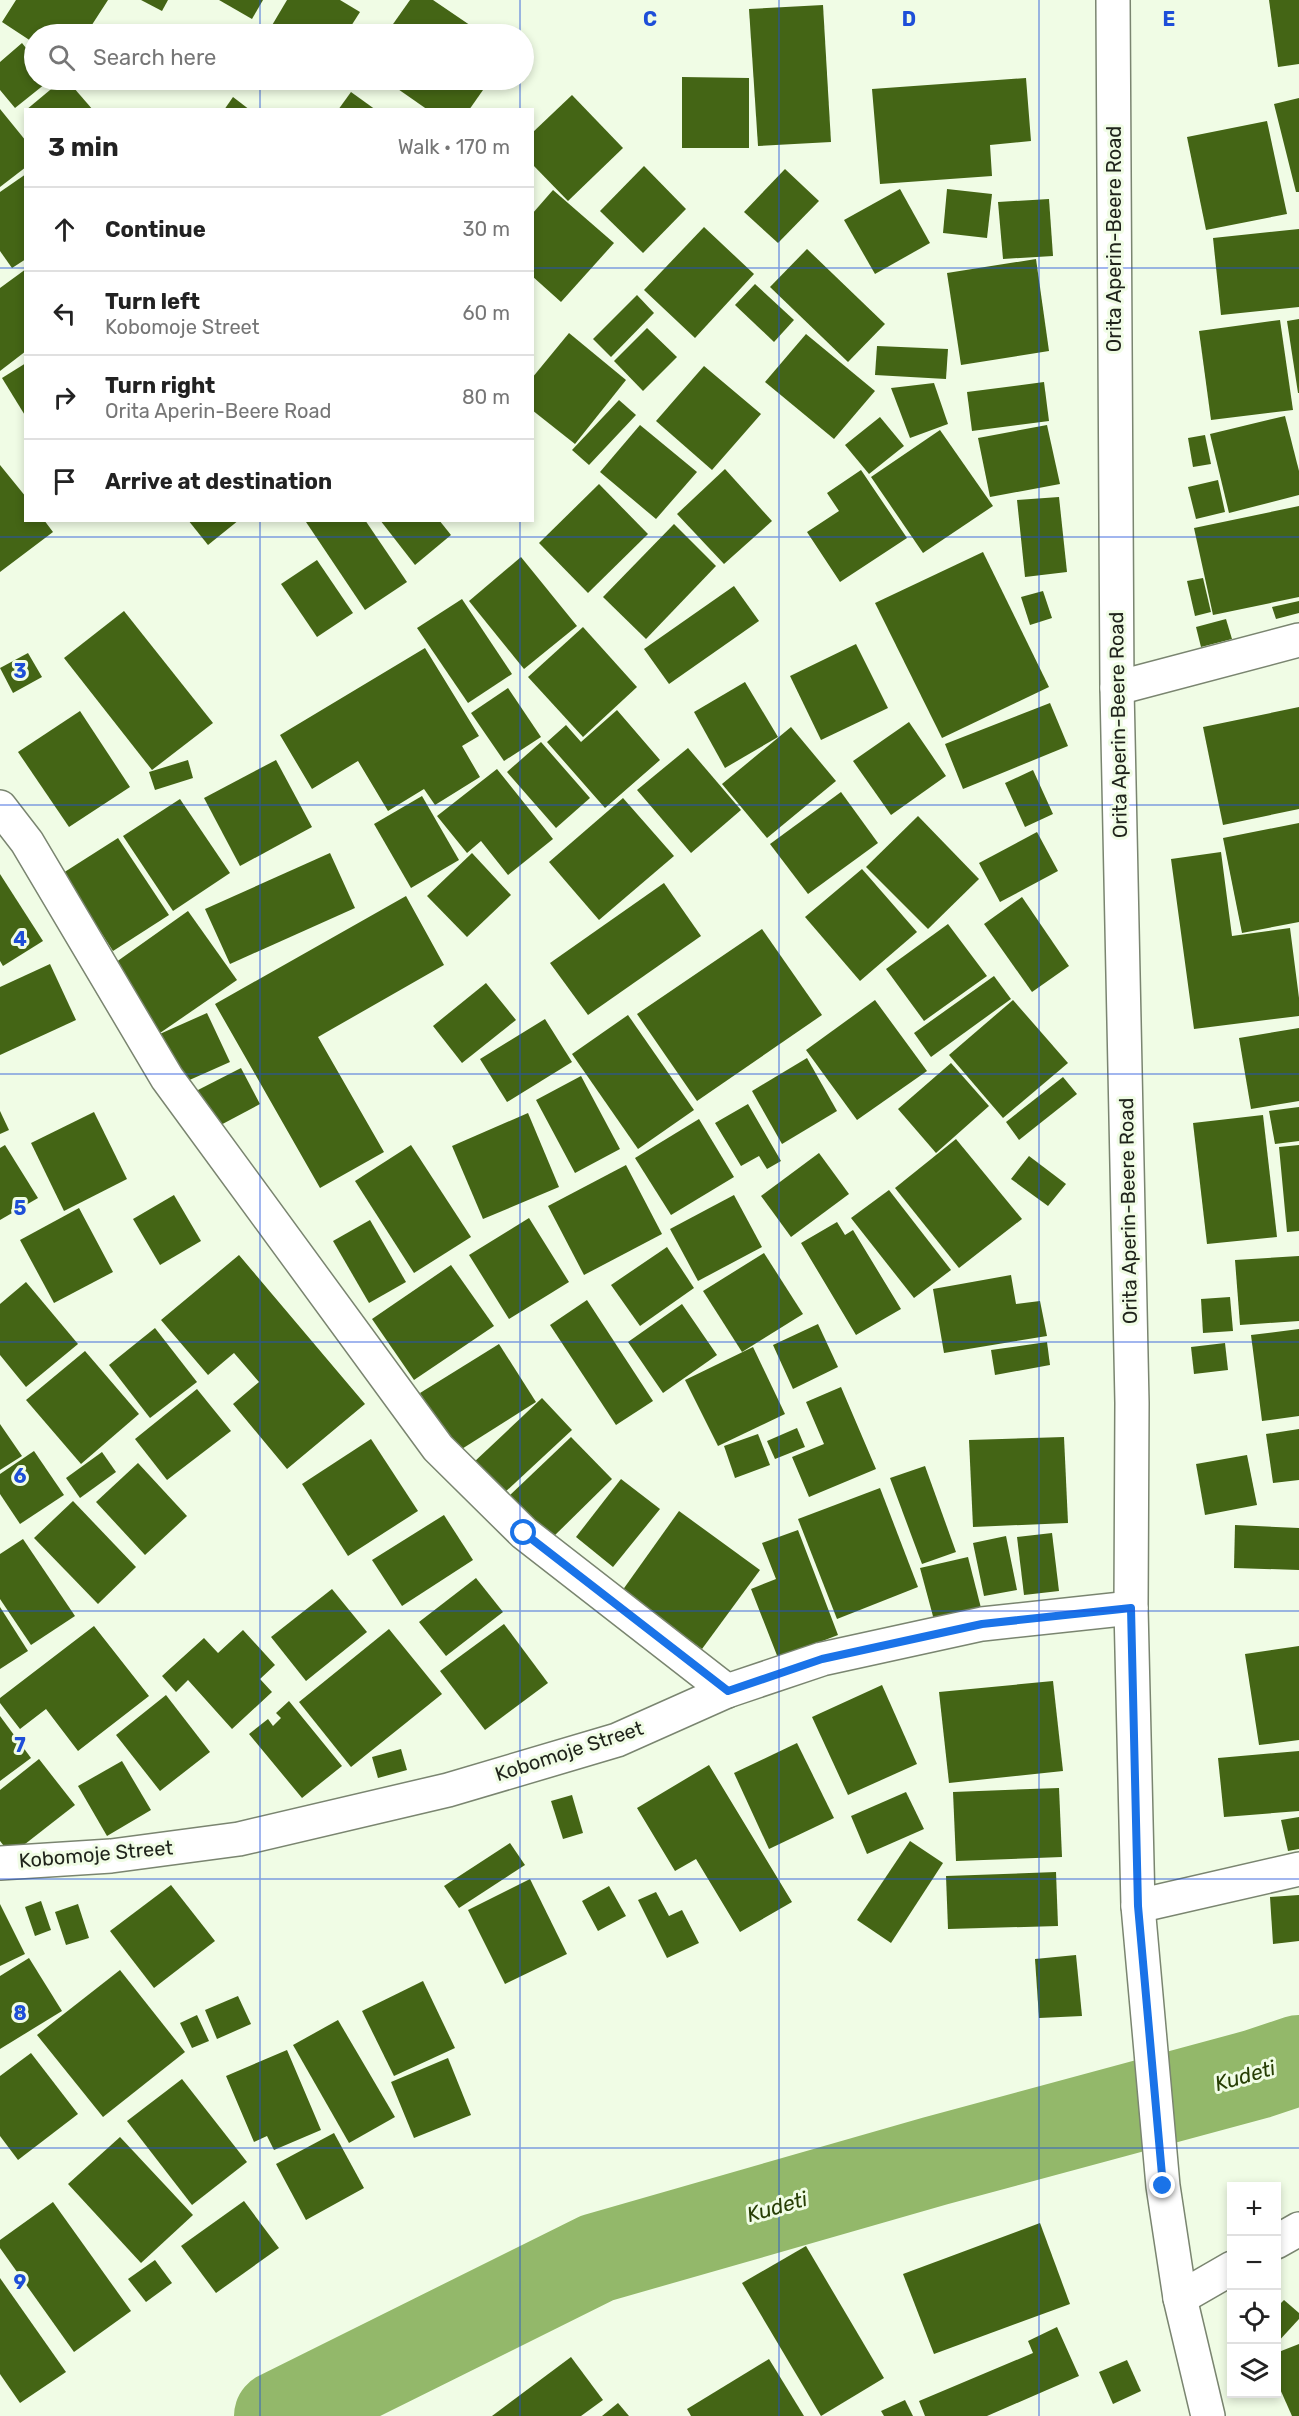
<!DOCTYPE html>
<meta charset="utf-8">
<style>
:root{--surface:#fff;--page:#f6f6f6;--text:#222;--muted:#767676;--line:#e0e0e0}
body{margin:0;font-family:Rubik,sans-serif;background:var(--page);color:var(--text)}
.controls{position:absolute;right:18px;bottom:18px;display:grid;overflow:hidden;border-radius:0px;box-shadow:0 3px 9px #0003}
.controls button{width:54px;height:54px;display:grid;place-items:center;padding:0;border:0;border-bottom:2px solid var(--line);background:var(--surface);color:var(--text);font:30px sans-serif}
.stop{position:absolute;width:18px;height:18px;margin:-14px;border:4px solid #1a73e8;border-radius:50%;background:#fff}
.stop.end{background:#1a73e8;border-color:#fff;box-shadow:0 2px 6px #0008}
.list{margin:0;padding:0;list-style:none}
h2{display:flex;justify-content:space-between;align-items:center;height:78px;margin:0;padding:0 24px;font-size:26px}
h2 small{font-size:20px;font-weight:400;color:var(--muted)}
.list li{display:grid;grid-template-columns:39px 1fr auto;gap:18px;align-items:center;box-sizing:border-box;height:84px;padding:0 24px;border-top:2px solid var(--line)}
.list b{display:block;font-size:22px;white-space:nowrap}
.list p{margin:0;font-size:20px;white-space:nowrap;color:var(--muted)}
.list em{font-size:20px;font-style:normal;color:var(--muted)}
.icon{flex:none;width:33px;height:33px;fill:none;stroke:currentColor;stroke-width:2;stroke-linecap:round;stroke-linejoin:round}
.map{position:relative;flex:none;width:1299px;height:2416px;overflow:hidden}
.search{position:absolute;background:var(--surface);box-shadow:0 3px 9px #0003;left:24px;top:24px;width:510px;height:66px;display:flex;align-items:center;gap:15px;box-sizing:border-box;padding:0 21px;border-radius:33px;color:var(--muted);font-size:22px}
.panel{position:absolute;background:var(--surface);box-shadow:0 3px 9px #0003;left:24px;top:108px;width:510px;height:414px;border-radius:0px}
.map>svg:first-child{display:block}
.lines{fill:none;stroke-linecap:round;stroke-linejoin:round}
.river{stroke:#93b86a;stroke-width:90}
.building{fill:#446515}
.minor-casing{stroke:#7a8570;stroke-width:36}
.secondary-casing{stroke:#7a8570;stroke-width:36}
.minor{stroke:#fff;stroke-width:33}
.secondary{stroke:#fff;stroke-width:33}
.route{stroke:#1a73e8;stroke-width:8}
.grid{fill:none;stroke:#1d4ed8;stroke-width:1.5;stroke-opacity:0.55}
.labels{text-anchor:middle;stroke-width:6;stroke-linejoin:round;paint-order:stroke}
.street-label{font-size:20px;fill:#1f231b;stroke:#f0fce5}
.water-label{font-size:21px;font-style:italic;fill:#273e04;stroke:#f0fce5}
.grid-label{font-size:20px;text-anchor:middle;font-weight:bold;fill:#1d4ed8;stroke:#f0fce5;stroke-width:6;stroke-linejoin:round;paint-order:stroke}
</style>
<div class="map">
<svg width="1299" height="2416" viewBox="0 0 1299 2416">
<rect width="100%" height="100%" fill="#f0fce5"/>
<g class="lines">
<polyline class="river" points="279,2416 597,2258 935,2161 1257,2074 1299,2060"/>
</g>
<g class="building">
<polygon points="16,0 108,0 86,34 34,34 34,43 2,22"/>
<polygon points="141,0 168,0 162,11"/>
<polygon points="219,0 263,0 252,19"/>
<polygon points="287,0 340,0 360,12 346,34 272,34 268,32"/>
<polygon points="410,0 433,0 483,34 386,34"/>
<polygon points="1269,0 1299,0 1299,64 1278,67"/>
<polygon points="823,5 831,142 758,146 749,9"/>
<polygon points="22,43 34,58 34,80 50,80 15,108 0,90 0,62"/>
<polygon points="682,77 749,78 749,148 682,148"/>
<polygon points="1026,78 1031,141 990,145 992,176 880,184 872,89"/>
<polygon points="62,80 67,80 93,110 26,110"/>
<polygon points="385,80 490,80 469,110 428,110"/>
<polygon points="351,92 376,110 338,110"/>
<polygon points="572,95 623,148 568,201 532,164 532,133"/>
<polygon points="233,97 250,110 224,110"/>
<polygon points="1299,98 1299,192 1296,192 1274,104"/>
<polygon points="0,109 26,141 26,167 0,187"/>
<polygon points="1267,121 1287,214 1206,230 1187,137"/>
<polygon points="644,166 686,209 643,253 600,211"/>
<polygon points="785,169 819,201 778,243 744,212"/>
<polygon points="26,174 26,259 12,268 0,251 0,192"/>
<polygon points="900,189 930,243 875,274 844,220"/>
<polygon points="947,189 992,194 987,238 943,233"/>
<polygon points="553,190 614,243 561,302 532,276 532,214"/>
<polygon points="1049,199 1053,256 1003,259 998,202"/>
<polygon points="704,227 754,274 695,338 644,290"/>
<polygon points="1299,229 1299,307 1221,315 1213,238"/>
<polygon points="807,249 885,324 848,362 770,287"/>
<polygon points="1036,259 1049,351 961,365 947,273"/>
<polygon points="26,269 26,351 0,371 0,288"/>
<polygon points="755,284 794,320 774,342 735,305"/>
<polygon points="637,295 654,313 611,357 593,339"/>
<polygon points="1299,319 1299,393 1298,393 1287,321"/>
<polygon points="1280,320 1293,410 1211,420 1199,331"/>
<polygon points="647,328 677,357 643,391 614,361"/>
<polygon points="569,333 626,380 575,444 532,410 532,378"/>
<polygon points="806,334 875,391 834,439 765,382"/>
<polygon points="877,346 948,349 946,379 875,375"/>
<polygon points="26,363 26,417 2,378"/>
<polygon points="704,366 761,414 712,470 656,421"/>
<polygon points="1044,382 1049,421 972,431 967,392"/>
<polygon points="934,383 948,424 910,438 891,388"/>
<polygon points="619,400 636,415 589,465 572,450"/>
<polygon points="1285,416 1299,471 1299,495 1229,513 1210,434"/>
<polygon points="880,417 904,446 869,474 845,445"/>
<polygon points="640,425 697,472 656,519 600,472"/>
<polygon points="1047,425 1060,484 990,497 978,438"/>
<polygon points="940,430 993,506 923,553 871,477"/>
<polygon points="1205,435 1211,464 1193,467 1188,438"/>
<polygon points="0,465 26,497 26,520 44,520 53,532 0,572"/>
<polygon points="725,469 772,521 724,564 677,514"/>
<polygon points="861,470 907,538 840,582 807,532 839,511 827,493"/>
<polygon points="1218,480 1225,512 1196,519 1188,487"/>
<polygon points="599,484 648,534 588,593 539,543"/>
<polygon points="1059,497 1067,572 1025,577 1017,500"/>
<polygon points="1299,506 1299,597 1213,615 1194,528"/>
<polygon points="188,520 239,520 208,545"/>
<polygon points="308,520 365,520 407,582 365,610 306,522"/>
<polygon points="380,520 439,520 451,535 415,565"/>
<polygon points="674,524 716,566 646,639 603,597"/>
<polygon points="983,552 1049,687 942,738 875,603"/>
<polygon points="521,557 577,626 524,669 469,601"/>
<polygon points="317,560 353,613 317,637 281,584"/>
<polygon points="1203,578 1211,612 1195,616 1187,581"/>
<polygon points="734,586 759,621 669,684 644,649"/>
<polygon points="1043,591 1052,618 1030,625 1021,597"/>
<polygon points="462,599 512,674 468,703 417,628"/>
<polygon points="1299,601 1299,613 1276,619 1272,607"/>
<polygon points="124,611 213,723 152,770 64,658"/>
<polygon points="1226,619 1232,639 1201,647 1196,627"/>
<polygon points="583,627 637,687 583,737 528,677"/>
<polygon points="856,644 888,708 821,740 790,676"/>
<polygon points="425,648 479,736 462,746 480,777 435,805 424,789 388,811 358,761 312,789 280,735"/>
<polygon points="28,653 42,677 13,693 0,668"/>
<polygon points="745,682 778,737 725,768 694,712"/>
<polygon points="508,688 541,737 504,761 471,713"/>
<polygon points="1050,703 1068,746 963,789 945,744"/>
<polygon points="1299,707 1299,809 1223,825 1203,727"/>
<polygon points="617,710 660,760 605,808 547,742 566,725 581,742"/>
<polygon points="80,711 130,787 69,827 18,752"/>
<polygon points="909,722 946,776 891,815 853,761"/>
<polygon points="791,727 836,781 767,838 722,784"/>
<polygon points="541,742 590,798 556,828 507,772"/>
<polygon points="688,748 741,810 691,853 637,790"/>
<polygon points="188,760 193,778 155,790 149,772"/>
<polygon points="276,760 312,827 240,866 204,798"/>
<polygon points="497,769 553,839 508,875 481,841 467,853 437,816"/>
<polygon points="1033,770 1053,814 1025,827 1005,783"/>
<polygon points="841,792 878,843 808,894 770,844"/>
<polygon points="422,796 459,860 411,888 374,824"/>
<polygon points="623,798 674,856 599,920 549,862"/>
<polygon points="180,799 230,873 173,911 123,836"/>
<polygon points="918,816 979,879 928,929 866,867"/>
<polygon points="1299,823 1299,922 1242,933 1223,838"/>
<polygon points="1037,832 1058,871 1000,902 979,863"/>
<polygon points="118,838 169,915 113,951 63,873"/>
<polygon points="1221,852 1232,936 1290,928 1299,998 1299,1016 1194,1029 1171,859"/>
<polygon points="330,853 355,908 230,964 205,909"/>
<polygon points="472,853 511,895 467,937 427,896"/>
<polygon points="862,869 917,932 860,981 805,917"/>
<polygon points="0,874 43,941 3,966 0,961"/>
<polygon points="664,883 701,936 588,1015 550,963"/>
<polygon points="406,896 444,965 318,1037 384,1152 320,1188 215,1004"/>
<polygon points="1022,897 1069,966 1032,992 984,924"/>
<polygon points="188,911 237,980 160,1033 112,965"/>
<polygon points="948,924 987,976 924,1021 886,969"/>
<polygon points="762,929 822,1015 697,1101 637,1014"/>
<polygon points="50,964 76,1020 0,1055 0,987"/>
<polygon points="994,976 1011,999 931,1057 914,1033"/>
<polygon points="486,983 516,1020 462,1063 433,1026"/>
<polygon points="875,1000 927,1071 857,1120 806,1050"/>
<polygon points="1013,1000 1068,1063 1003,1118 949,1055"/>
<polygon points="207,1013 230,1062 176,1086 153,1037"/>
<polygon points="628,1015 694,1110 638,1149 572,1054"/>
<polygon points="545,1019 572,1062 507,1102 480,1059"/>
<polygon points="1299,1028 1299,1101 1251,1109 1239,1038"/>
<polygon points="807,1058 837,1111 782,1144 752,1091"/>
<polygon points="951,1063 989,1106 936,1153 898,1109"/>
<polygon points="241,1068 260,1104 215,1128 196,1091"/>
<polygon points="581,1076 620,1149 575,1173 536,1100"/>
<polygon points="1063,1077 1077,1094 1019,1140 1006,1122"/>
<polygon points="748,1104 781,1161 767,1169 759,1156 741,1166 715,1123"/>
<polygon points="1299,1107 1299,1141 1275,1144 1269,1111"/>
<polygon points="0,1111 9,1130 0,1134"/>
<polygon points="94,1112 127,1179 64,1211 31,1143"/>
<polygon points="528,1113 559,1187 483,1219 452,1146"/>
<polygon points="1263,1115 1277,1237 1207,1244 1193,1123"/>
<polygon points="699,1119 734,1177 671,1215 635,1158"/>
<polygon points="956,1139 1022,1219 959,1268 895,1188"/>
<polygon points="5,1145 38,1198 0,1220 0,1148"/>
<polygon points="411,1145 471,1237 414,1273 355,1181"/>
<polygon points="1299,1145 1299,1231 1287,1232 1279,1147"/>
<polygon points="819,1153 849,1194 791,1237 761,1196"/>
<polygon points="1029,1156 1066,1184 1048,1206 1011,1179"/>
<polygon points="626,1165 662,1234 584,1275 548,1206"/>
<polygon points="889,1190 951,1270 914,1298 851,1218"/>
<polygon points="174,1195 201,1241 160,1265 133,1219"/>
<polygon points="734,1195 762,1247 698,1281 670,1229"/>
<polygon points="79,1208 113,1272 54,1303 20,1240"/>
<polygon points="529,1218 569,1282 509,1319 469,1255"/>
<polygon points="370,1220 406,1282 369,1303 333,1241"/>
<polygon points="837,1222 845,1235 853,1230 901,1309 856,1335 801,1243"/>
<polygon points="667,1247 694,1288 640,1326 611,1285"/>
<polygon points="764,1253 803,1314 742,1352 703,1291"/>
<polygon points="239,1255 365,1404 287,1469 233,1404 259,1382 234,1353 208,1375 161,1320"/>
<polygon points="1299,1256 1299,1321 1240,1325 1235,1260"/>
<polygon points="451,1265 494,1326 414,1380 372,1319"/>
<polygon points="1011,1275 1016,1304 1040,1301 1047,1336 944,1353 933,1289"/>
<polygon points="26,1282 78,1344 26,1387 0,1355 0,1304"/>
<polygon points="1230,1297 1233,1331 1203,1333 1201,1299"/>
<polygon points="587,1300 653,1401 616,1425 550,1325"/>
<polygon points="682,1304 717,1355 663,1393 628,1342"/>
<polygon points="818,1324 838,1367 793,1389 773,1345"/>
<polygon points="155,1328 197,1382 150,1418 109,1365"/>
<polygon points="1299,1329 1299,1416 1262,1421 1251,1335"/>
<polygon points="1047,1342 1050,1365 995,1375 991,1350"/>
<polygon points="1225,1343 1228,1370 1194,1374 1191,1347"/>
<polygon points="499,1344 536,1402 457,1452 420,1393"/>
<polygon points="753,1347 785,1414 718,1446 685,1380"/>
<polygon points="85,1351 139,1414 81,1464 26,1400"/>
<polygon points="841,1387 876,1469 809,1497 792,1457 824,1444 806,1402"/>
<polygon points="197,1389 231,1431 167,1480 135,1439"/>
<polygon points="542,1398 572,1430 502,1495 473,1463"/>
<polygon points="0,1424 22,1456 0,1470"/>
<polygon points="797,1428 805,1447 775,1459 767,1441"/>
<polygon points="1299,1429 1299,1480 1273,1483 1266,1434"/>
<polygon points="758,1434 770,1465 735,1478 724,1446"/>
<polygon points="571,1437 612,1479 548,1542 506,1499"/>
<polygon points="1064,1437 1068,1523 973,1527 969,1440"/>
<polygon points="371,1439 418,1511 348,1556 302,1484"/>
<polygon points="34,1451 64,1495 20,1524 0,1494 0,1474"/>
<polygon points="102,1452 116,1472 80,1498 66,1478"/>
<polygon points="1247,1455 1257,1505 1205,1515 1196,1464"/>
<polygon points="138,1463 187,1516 145,1555 96,1502"/>
<polygon points="925,1466 956,1552 922,1564 890,1478"/>
<polygon points="621,1479 660,1509 613,1567 576,1537"/>
<polygon points="880,1488 918,1587 837,1619 798,1519"/>
<polygon points="73,1501 136,1567 98,1604 34,1538"/>
<polygon points="679,1511 760,1570 702,1649 622,1591"/>
<polygon points="444,1515 473,1560 402,1606 372,1560"/>
<polygon points="1235,1525 1299,1528 1299,1570 1234,1568"/>
<polygon points="798,1530 838,1635 778,1658 751,1589 776,1579 762,1543"/>
<polygon points="1052,1533 1059,1591 1024,1595 1017,1537"/>
<polygon points="1006,1536 1017,1590 984,1596 973,1543"/>
<polygon points="23,1539 75,1616 31,1645 0,1599 0,1554"/>
<polygon points="968,1557 981,1608 934,1620 920,1568"/>
<polygon points="476,1578 503,1612 446,1656 419,1622"/>
<polygon points="332,1589 367,1632 306,1681 271,1637"/>
<polygon points="0,1607 28,1651 0,1669"/>
<polygon points="504,1624 548,1683 485,1730 440,1671"/>
<polygon points="94,1626 149,1696 78,1751 46,1709 20,1729 0,1703 0,1698"/>
<polygon points="389,1629 442,1694 351,1767 299,1702"/>
<polygon points="243,1630 275,1665 260,1679 272,1692 232,1729 188,1680 176,1692 162,1676 204,1638 218,1653"/>
<polygon points="1299,1646 1299,1740 1259,1745 1245,1654"/>
<polygon points="1053,1681 1063,1771 949,1783 939,1692"/>
<polygon points="882,1685 917,1764 848,1795 812,1717"/>
<polygon points="166,1695 210,1752 160,1791 116,1735"/>
<polygon points="289,1701 342,1766 302,1798 249,1734 268,1719 273,1726 281,1718 276,1713"/>
<polygon points="0,1716 31,1758 0,1781"/>
<polygon points="797,1743 834,1818 769,1849 734,1773"/>
<polygon points="401,1749 407,1770 378,1778 372,1757"/>
<polygon points="1299,1751 1299,1811 1224,1817 1218,1758"/>
<polygon points="39,1759 75,1805 11,1855 0,1841 0,1790"/>
<polygon points="122,1761 151,1810 107,1836 78,1786"/>
<polygon points="709,1765 792,1902 740,1932 696,1859 675,1871 637,1808"/>
<polygon points="1059,1788 1062,1857 956,1861 953,1792"/>
<polygon points="906,1792 924,1829 867,1854 851,1816"/>
<polygon points="572,1795 583,1833 563,1839 551,1801"/>
<polygon points="1299,1817 1299,1849 1288,1851 1281,1820"/>
<polygon points="910,1841 943,1863 891,1943 857,1920"/>
<polygon points="510,1843 525,1865 459,1908 444,1886"/>
<polygon points="1056,1872 1058,1926 948,1929 946,1876"/>
<polygon points="530,1879 567,1954 505,1984 468,1910"/>
<polygon points="171,1885 215,1941 154,1988 110,1931"/>
<polygon points="609,1886 626,1916 598,1931 582,1901"/>
<polygon points="656,1892 669,1916 682,1910 699,1943 667,1958 638,1900"/>
<polygon points="1299,1895 1299,1941 1273,1944 1270,1897"/>
<polygon points="41,1901 51,1930 35,1936 25,1907"/>
<polygon points="0,1904 25,1954 0,1966"/>
<polygon points="78,1904 89,1938 66,1945 55,1912"/>
<polygon points="1076,1955 1082,2016 1039,2018 1035,1959"/>
<polygon points="29,1958 62,2011 0,2049 0,1976"/>
<polygon points="120,1970 185,2052 103,2117 37,2035"/>
<polygon points="423,1981 455,2048 394,2076 362,2011"/>
<polygon points="238,1996 251,2024 217,2039 205,2010"/>
<polygon points="197,2015 209,2041 192,2048 180,2023"/>
<polygon points="338,2020 395,2117 349,2143 293,2045"/>
<polygon points="287,2050 321,2130 274,2150 267,2136 254,2142 226,2076"/>
<polygon points="31,2053 78,2114 18,2160 0,2136 0,2076"/>
<polygon points="448,2058 471,2115 414,2138 391,2082"/>
<polygon points="182,2079 247,2162 192,2205 127,2121"/>
<polygon points="334,2133 364,2188 306,2220 276,2164"/>
<polygon points="120,2137 193,2215 141,2263 68,2184"/>
<polygon points="244,2201 279,2248 216,2293 181,2246"/>
<polygon points="53,2202 131,2311 74,2352 0,2248 0,2240"/>
<polygon points="1040,2223 1070,2304 934,2354 903,2274"/>
<polygon points="806,2246 884,2378 821,2416 742,2283"/>
<polygon points="155,2260 172,2283 146,2302 128,2279"/>
<polygon points="0,2278 66,2372 20,2403 0,2374"/>
<polygon points="1284,2300 1299,2313 1299,2319 1276,2344 1276,2308"/>
<polygon points="1057,2327 1079,2376 987,2416 925,2416 919,2401 1033,2353 1028,2341"/>
<polygon points="1299,2344 1299,2416 1292,2416 1276,2380 1276,2353"/>
<polygon points="571,2357 603,2400 581,2416 492,2416"/>
<polygon points="769,2359 804,2416 691,2416 687,2409"/>
<polygon points="1127,2360 1141,2391 1113,2404 1099,2372"/>
<polygon points="905,2400 913,2416 884,2416 881,2411"/>
<polygon points="618,2403 629,2416 602,2416"/>
</g>
<g class="lines">
<g class="minor-casing">
<g id="minor">
<polyline points="1117,688 1299,640"/>
<polyline points="0,807 27,842 167,1078 438,1448 524,1533 727,1691"/>
<polyline points="0,1863 111,1856 239,1839 448,1790 617,1740 727,1691 822,1659 982,1624 1131,1608"/>
<polyline points="1138,1906 1299,1869"/>
<polyline points="1276,2242 1299,2229"/>
<polyline points="1180,2298 1232,2268"/>
</g>
</g>
<g class="secondary-casing">
<polyline id="secondary" points="1113,0 1117,688 1132,1403 1131,1608 1138,1906 1163,2186 1180,2298 1208,2416"/>
</g>
<use href="#minor" class="minor"/>
<use href="#secondary" class="secondary"/>
</g>
<g class="lines">
<polyline class="route" points="524,1533 728,1691 822,1659 982,1624 1131,1608 1138,1906 1163,2186"/>
</g>
<path class="grid" d="M260 0V34M520 0V34M779 0V2416M1039 0V2416M260 80V110M520 80V110M0 268H26M532 268H1299M260 520V2416M520 520V2416M0 537H1299M0 805H1299M0 1074H1299M0 1342H1299M0 1611H1299M0 1879H1299M0 2148H1299"/>
<g class="labels">
<g class="street-label">
<text transform="translate(1114 239) rotate(-90)" y="7">Orita Aperin-Beere Road</text>
<text transform="translate(1118 725) rotate(-91)" y="7">Orita Aperin-Beere Road</text>
<text transform="translate(1128 1211) rotate(-91)" y="7">Orita Aperin-Beere Road</text>
<text transform="translate(569 1751) rotate(-18)" y="7">Kobomoje Street</text>
<text transform="translate(96 1854) rotate(-5)" y="7">Kobomoje Street</text>
</g>
<g class="water-label">
<text transform="translate(1245 2076) rotate(-16)" y="7">Kudeti</text>
<text transform="translate(777 2207) rotate(-16)" y="7">Kudeti</text>
</g>
</g>
<g class="grid-label">
<text x="650" y="26">C</text>
<text x="909" y="26">D</text>
<text x="1169" y="26">E</text>
<text x="20" y="678">3</text>
<text x="20" y="946">4</text>
<text x="20" y="1215">5</text>
<text x="20" y="1483">6</text>
<text x="20" y="1752">7</text>
<text x="20" y="2020">8</text>
<text x="20" y="2289">9</text>
</g>
</svg>
<div class="controls">
<button>+</button>
<button>−</button>
<button><svg class="icon" aria-label="locate" viewBox="0 0 24 24"><circle cx="12" cy="12" r="6"/><path d="M12 2v4M12 18v4M2 12h4M18 12h4"/></svg></button>
<button><svg class="icon" aria-label="layers" viewBox="0 0 24 24"><path d="M12 4l9 5-9 5-9-5zM3 14l9 5 9-5"/></svg></button>
</div>
<div class="stop" style="left:524px;top:1533px"></div>
<div class="stop end" style="left:1163px;top:2186px"></div>
<div class="search"><svg class="icon" aria-label="search" viewBox="0 0 24 24"><circle cx="10" cy="10" r="6"/><path d="M15 15l6 6"/></svg>Search here</div>
<section class="panel">
<h2>3 min<small>Walk · 170 m</small></h2>
<ul class="list">
<li><svg class="icon" aria-label="ahead" viewBox="0 0 24 24"><path d="M12 20V5M6 11l6-6 6 6"/></svg><div><b>Continue</b></div><em>30 m</em></li>
<li><svg class="icon" aria-label="left" viewBox="0 0 24 24"><path d="M17 20v-9H6M10 6l-5 5 5 5"/></svg><div><b>Turn left</b><p>Kobomoje Street</p></div><em>60 m</em></li>
<li><svg class="icon" aria-label="right" viewBox="0 0 24 24"><path d="M7 20v-9h11M14 6l5 5-5 5"/></svg><div><b>Turn right</b><p>Orita Aperin-Beere Road</p></div><em>80 m</em></li>
<li><svg class="icon" aria-label="arrive" viewBox="0 0 24 24"><path d="M6 21V4h12l-3 4 3 4H6"/></svg><div><b>Arrive at destination</b></div></li>
</ul>
</section>
</div>
